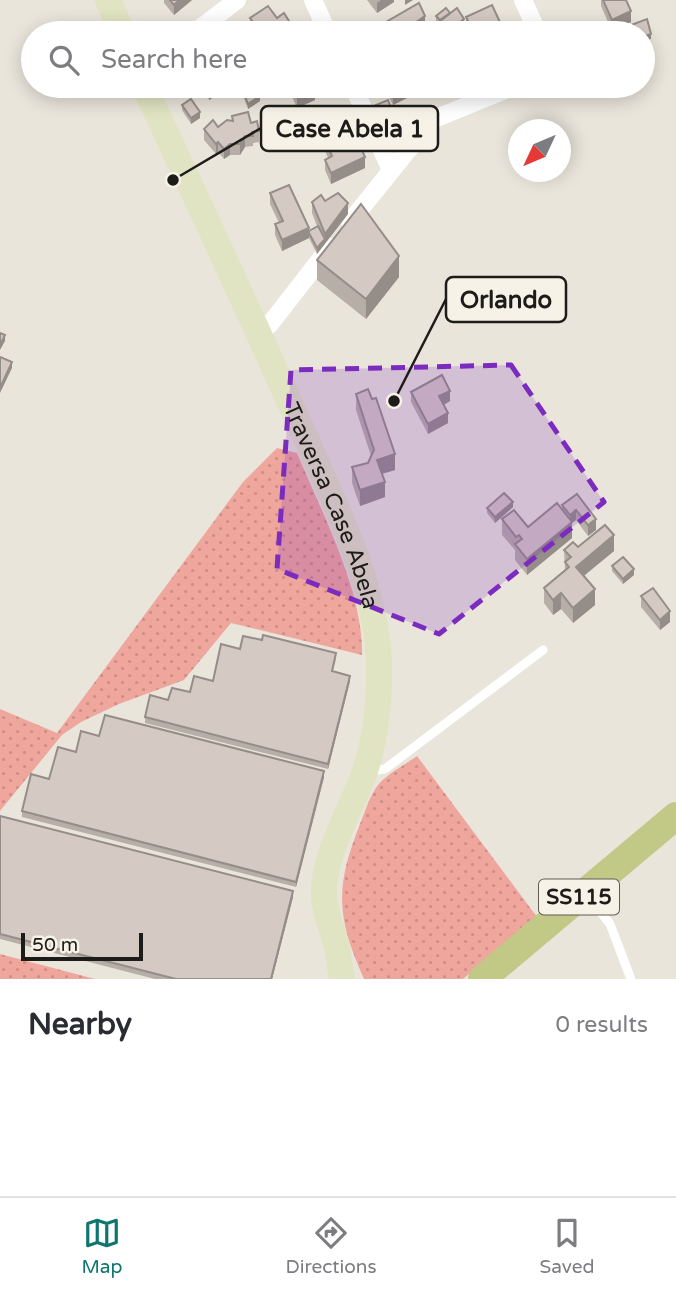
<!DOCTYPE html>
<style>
:root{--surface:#fff;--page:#f2f2f3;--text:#2b2b33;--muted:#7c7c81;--line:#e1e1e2;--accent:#0f766e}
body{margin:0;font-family:"Varela Round",sans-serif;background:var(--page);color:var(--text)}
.compass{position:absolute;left:508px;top:119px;width:63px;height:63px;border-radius:50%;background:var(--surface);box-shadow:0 4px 18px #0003;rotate:226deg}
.scale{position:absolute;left:21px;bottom:18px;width:122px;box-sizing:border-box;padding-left:7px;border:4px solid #1e1c18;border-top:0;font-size:19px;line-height:24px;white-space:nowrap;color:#1e1c18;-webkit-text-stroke:5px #f7f2e8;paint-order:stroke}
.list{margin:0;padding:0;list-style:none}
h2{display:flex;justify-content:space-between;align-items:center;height:91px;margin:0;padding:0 28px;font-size:30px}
h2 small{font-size:23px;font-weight:400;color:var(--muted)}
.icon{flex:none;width:38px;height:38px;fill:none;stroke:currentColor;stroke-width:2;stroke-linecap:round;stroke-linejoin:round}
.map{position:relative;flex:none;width:676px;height:979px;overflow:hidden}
.search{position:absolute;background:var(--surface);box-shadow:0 4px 18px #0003;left:21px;right:21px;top:21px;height:77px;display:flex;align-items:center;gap:18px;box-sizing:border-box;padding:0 24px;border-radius:38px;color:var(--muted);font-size:26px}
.sheet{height:217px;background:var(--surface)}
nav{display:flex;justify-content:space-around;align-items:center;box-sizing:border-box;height:98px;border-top:2px solid var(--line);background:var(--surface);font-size:19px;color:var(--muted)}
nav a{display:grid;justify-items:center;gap:4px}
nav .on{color:var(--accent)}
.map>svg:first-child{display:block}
.grass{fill:url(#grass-dots)}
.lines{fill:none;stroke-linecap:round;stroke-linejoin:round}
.lane{stroke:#fff;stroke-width:9}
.street{stroke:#fff;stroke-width:18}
.secondary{stroke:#e1e4c2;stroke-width:26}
.primary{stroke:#c2c886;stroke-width:28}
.wall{fill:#b7aea8}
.shaded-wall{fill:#958d88}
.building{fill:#d5cac3;stroke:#958d88;stroke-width:2}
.marked{fill:#7b2cbf;fill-opacity:0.2;stroke:#7b2cbf;stroke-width:5;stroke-dasharray:14 9;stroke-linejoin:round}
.labels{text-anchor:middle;stroke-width:7;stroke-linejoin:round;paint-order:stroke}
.shield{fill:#f7f2e8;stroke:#5f5c56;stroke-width:2}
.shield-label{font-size:21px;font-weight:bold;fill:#1e1c18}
.street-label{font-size:23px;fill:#1e1c18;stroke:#f7f2e8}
.leader{fill:none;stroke:#1e1c18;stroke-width:2.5}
.callout-dot{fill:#1e1c18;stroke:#f7f2e8;stroke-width:2.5}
.callout{fill:#f7f2e8;stroke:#1e1c18;stroke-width:2.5}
.callout-label{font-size:24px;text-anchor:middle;font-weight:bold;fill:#1e1c18}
</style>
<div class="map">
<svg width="676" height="979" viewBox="0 0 676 979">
<defs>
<pattern id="grass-dots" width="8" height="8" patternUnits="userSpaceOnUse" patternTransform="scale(1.75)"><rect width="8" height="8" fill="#efa69d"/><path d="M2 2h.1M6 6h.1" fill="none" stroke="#cc8e86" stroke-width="1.8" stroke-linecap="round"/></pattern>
</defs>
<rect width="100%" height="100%" fill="#eae5db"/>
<g class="grass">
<path d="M277 448 297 453C321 511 364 592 362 655L231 623 184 680 119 704 81 722 62 735 0 811V709L57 733 243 482Z"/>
<path d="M417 756 537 917 463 979H364C336 917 335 887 360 824 365 812 370 795 378 785 388 773 405 765 417 756Z"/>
<polygon points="0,954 95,979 0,979"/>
</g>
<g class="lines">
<g class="lane">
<polyline points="370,771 385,769 543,650"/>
<polyline points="588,896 610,924 631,979"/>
</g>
<g class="street">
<polyline points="313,0 328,33"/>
<polyline points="523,0 538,33"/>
<polyline points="194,33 237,0"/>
<polyline points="353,86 391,170"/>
<polyline points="350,222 432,120 515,86"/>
<polyline points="259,334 270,324 330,247"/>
</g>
<g class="secondary">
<polyline points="108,0 122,33"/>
<path id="s1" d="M144 86C198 201 251 316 303 432 334 503 376 583 379 662 380 698 376 737 365 771 351 811 323 853 324 896 325 915 333 930 337 948 339 958 340 969 342 979"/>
</g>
<polyline class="primary" points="482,979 676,816"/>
</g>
<g class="wall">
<polygon points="164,0 192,0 174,15 164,3"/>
<polygon points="367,0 394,0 394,2 377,13"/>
<polygon points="601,0 626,0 631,22 623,26 628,33 609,33 609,30 611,29 601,6"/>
<polygon points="436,16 464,29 459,33 439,33 439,24 436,21"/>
<polygon points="466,17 505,33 469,33 466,27"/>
<polygon points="250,18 277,18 292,33 254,33 250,28"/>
<polygon points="203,86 232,86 209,100"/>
<polygon points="289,86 314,86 315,100 297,108 289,90"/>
<polygon points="383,86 431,86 393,105"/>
<polygon points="242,88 260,101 248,109 242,93"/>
<polygon points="182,105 200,118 191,124 182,110"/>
<polygon points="376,105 391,108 410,135 398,150 392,150 376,116"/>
<polygon points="232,116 251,123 259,131 259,142 253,143 253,146 245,147 240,155 230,155 224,159 218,152 216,154 204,140 204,129 218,127 232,120"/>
<polygon points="329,125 358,141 358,137 370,149 363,152 365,168 331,184 325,170 325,160 328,158 322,143 322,132 329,129"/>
<polygon points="270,193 309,231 317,226 312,213 312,202 325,201 348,214 317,254 309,238 282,251 275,235 275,224 279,223 270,204"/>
<polygon points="317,260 399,277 366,319 317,280"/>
<polygon points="411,392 450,401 444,405 448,423 428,434 411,402"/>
<polygon points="356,394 395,470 382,474 385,497 360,506 352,483 352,467 368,463 371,456 356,410"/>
<polygon points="577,494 596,530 588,536 576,520 572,523 572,538 527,575 515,560 515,550 502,535 502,519 528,527 562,510 562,505"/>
<polygon points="513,507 495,523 487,513 487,508"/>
<polygon points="578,547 614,551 584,576 595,605 573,623 561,609 553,615 544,603 544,588 565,570 564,550"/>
<polygon points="612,566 634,575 623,584 612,571"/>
<polygon points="641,596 670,622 660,630 641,607"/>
<polygon points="240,649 336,659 333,671 350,681 328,769 145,723 145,717 168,700 190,692 213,681"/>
<polygon points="76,752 324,777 296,887 22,817 22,811 49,779"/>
<polygon points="0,816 293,897 272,979 155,979 0,939"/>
</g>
<g class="shaded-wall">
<polygon points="179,0 192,0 174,15 174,5"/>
<polygon points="381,0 394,0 394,2 377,13 377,3"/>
<polygon points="405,0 413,0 405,5"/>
<polygon points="631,11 631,22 612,31 612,20"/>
<polygon points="425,16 425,26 415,33 400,33"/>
<polygon points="464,19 464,29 459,33 453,33 455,26"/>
<polygon points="264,24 264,33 257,33 257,28"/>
<polygon points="292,26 292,33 282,33"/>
<polygon points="651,34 651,39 643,42 643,37"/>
<polygon points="209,86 232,86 209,100"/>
<polygon points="410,86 431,86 393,105 393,94"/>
<polygon points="315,89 315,100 297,108 297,97"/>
<polygon points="260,96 260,101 248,109 248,104"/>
<polygon points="200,112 200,118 191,124 191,118"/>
<polygon points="410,124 410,135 398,150 398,140"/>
<polygon points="245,136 245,147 240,155 240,144"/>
<polygon points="218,142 218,152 216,154 216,144"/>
<polygon points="230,144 230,155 224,159 224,149"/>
<polygon points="370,144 370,149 362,152 362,147"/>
<polygon points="365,157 365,168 331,184 331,173"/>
<polygon points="348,203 348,214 317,254 317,248 325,239 325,234"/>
<polygon points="309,228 309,238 282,251 282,240"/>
<polygon points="399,256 399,277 366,319 366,299"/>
<polygon points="5,335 5,341 0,350 0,345"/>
<polygon points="12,362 12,368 0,393 0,388"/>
<polygon points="450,391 450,401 439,407 439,396"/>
<polygon points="448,413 448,423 428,434 428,424"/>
<polygon points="395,454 395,470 377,475 377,460"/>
<polygon points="385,482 385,497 360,506 360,490"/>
<polygon points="513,502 513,507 495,523 495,517"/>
<polygon points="576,510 576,520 572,523 572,538 527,575 527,559 570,524 570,515"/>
<polygon points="596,519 596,530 588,536 588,525"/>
<polygon points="614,535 614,551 576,582 576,567"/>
<polygon points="634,569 634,575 623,584 623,579"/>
<polygon points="595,589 595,605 573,623 573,608"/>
<polygon points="561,593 561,609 553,615 553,600"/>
<polygon points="670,611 670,622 660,630 660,620"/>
<polygon points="350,676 350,681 328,769 328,764"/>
<polygon points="324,771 324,777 296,887 296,882"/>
<polygon points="293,891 293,897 272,979 271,979"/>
</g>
<g class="building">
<polygon points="170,0 179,0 174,5"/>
<polygon points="603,0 626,0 631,11 612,20"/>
<polygon points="419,3 425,16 400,33 367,33"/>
<polygon points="492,5 505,33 474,33 466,17"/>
<polygon points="268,6 277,18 284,13 292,26 282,33 271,33 264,24 257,28 250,18"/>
<polygon points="446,8 450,13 440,20 436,16"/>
<polygon points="457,8 464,19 455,26 458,29 453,33 445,33 439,22"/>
<polygon points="647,19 651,34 643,37 643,33 634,33 631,25"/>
<polygon points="622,24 628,33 611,33 609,30"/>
<polygon points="215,28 217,33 203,33"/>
<polygon points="244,86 255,86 260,96 248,104 242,88"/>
<polygon points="291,86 314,86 315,89 297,97"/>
<polygon points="389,86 410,86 393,94"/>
<polygon points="191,99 200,112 191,118 182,105"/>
<polygon points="388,100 391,108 410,124 398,140 392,139 376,105"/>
<polygon points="248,112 251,123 257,121 259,131 252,132 253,136 245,136 240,144 230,144 224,149 218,142 216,144 204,129 213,120 218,127 227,120 233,121 232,116"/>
<polygon points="347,117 365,157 331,173 325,160 332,156 322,132 330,128 329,125"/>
<polygon points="289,185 309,228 282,240 275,224 283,221 270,193"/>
<polygon points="338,193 348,203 325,234 312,202 321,195 325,201"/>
<polygon points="361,204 399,256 366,299 317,260"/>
<polygon points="318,226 325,239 317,248 309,233 309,231"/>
<polygon points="0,333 5,335 0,345"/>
<polygon points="0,357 12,362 0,388"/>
<polygon points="442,375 450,391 439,396 448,413 428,424 411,392"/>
<polygon points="368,389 372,399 376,398 395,454 377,460 385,482 360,490 352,467 368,463 374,450 356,394"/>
<polygon points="504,493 513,502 495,517 487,508"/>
<polygon points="577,494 596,519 588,525 576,510 570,515 562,505"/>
<polygon points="557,503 572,522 527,559 515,544 522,539 519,535 516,537 502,519 514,510 528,527"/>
<polygon points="605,525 614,535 576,567 595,589 573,608 561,593 553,600 544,588 569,567 565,562 571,557 564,550 573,542 578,547"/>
<polygon points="623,557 634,569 623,579 612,566"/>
<polygon points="653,588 670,611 660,620 641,596"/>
<polygon points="263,635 336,653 332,671 350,676 328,764 145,717 150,695 168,700 172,688 190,692 194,676 213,681 221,644 240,649 243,636 262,640"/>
<polygon points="105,715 324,771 296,882 22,811 31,774 49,779 58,747 76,752 81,731 99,736"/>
<polygon points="0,816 293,891 271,979 176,979 0,934"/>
</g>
<path class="marked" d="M511 365 604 502 439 634 277 569 291 370Z"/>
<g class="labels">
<rect class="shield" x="539" y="879.5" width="80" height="35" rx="5"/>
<g class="shield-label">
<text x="579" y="904">SS115</text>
</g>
<g class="street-label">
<text dy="8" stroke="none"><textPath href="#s1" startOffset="460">Traversa Case Abela</textPath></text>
</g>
</g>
<path class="leader" d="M173 180L261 128M394 401L446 299"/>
<g class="callout-dot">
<circle cx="173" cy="180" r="7"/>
<circle cx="394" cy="401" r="7"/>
</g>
<g class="callout">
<rect x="261" y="106" width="177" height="45" rx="7"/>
<rect x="446" y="277" width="120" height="45" rx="7"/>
</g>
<g class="callout-label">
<text x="350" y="137">Case Abela 1</text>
<text x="506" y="308">Orlando</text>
</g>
</svg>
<svg class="compass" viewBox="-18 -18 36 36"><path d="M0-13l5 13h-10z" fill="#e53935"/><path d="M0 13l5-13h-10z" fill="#7c7c81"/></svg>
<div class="scale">50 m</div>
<div class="search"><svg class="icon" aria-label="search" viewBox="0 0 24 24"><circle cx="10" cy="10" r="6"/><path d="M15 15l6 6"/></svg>Search here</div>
</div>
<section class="sheet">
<h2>Nearby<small>0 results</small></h2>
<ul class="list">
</ul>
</section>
<nav>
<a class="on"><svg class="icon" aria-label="map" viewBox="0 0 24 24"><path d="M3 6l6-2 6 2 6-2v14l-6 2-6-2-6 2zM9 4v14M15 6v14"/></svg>Map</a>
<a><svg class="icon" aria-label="directions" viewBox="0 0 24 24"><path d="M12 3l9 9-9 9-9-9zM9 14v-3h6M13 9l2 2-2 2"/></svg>Directions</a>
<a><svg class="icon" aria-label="saved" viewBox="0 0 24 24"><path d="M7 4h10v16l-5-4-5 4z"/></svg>Saved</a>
</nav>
